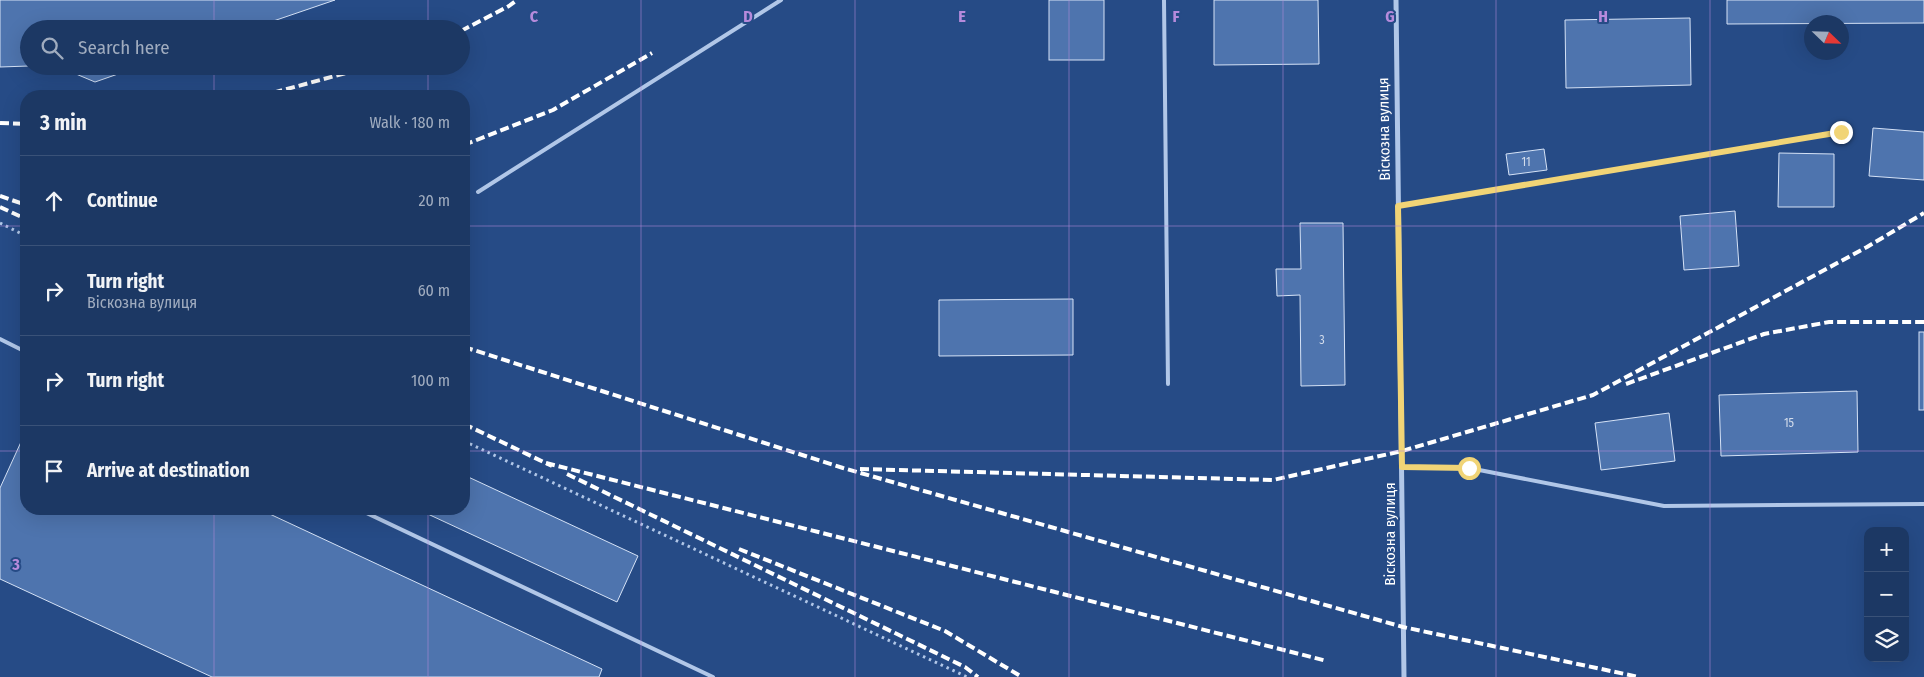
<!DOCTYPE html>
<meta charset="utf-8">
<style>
:root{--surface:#1c3864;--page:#253f6a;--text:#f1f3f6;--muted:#a0acbf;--line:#3a5278}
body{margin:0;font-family:"Fira Sans Condensed",sans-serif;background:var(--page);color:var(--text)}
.controls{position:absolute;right:15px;bottom:15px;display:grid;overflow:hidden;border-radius:10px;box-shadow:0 5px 20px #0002}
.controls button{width:45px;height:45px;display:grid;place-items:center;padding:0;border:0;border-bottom:1px solid var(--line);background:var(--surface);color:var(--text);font:25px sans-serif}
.compass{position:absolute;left:1804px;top:15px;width:45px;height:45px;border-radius:50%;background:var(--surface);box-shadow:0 5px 20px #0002;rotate:113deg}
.stop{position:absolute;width:15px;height:15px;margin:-11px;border:4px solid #f1d476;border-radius:50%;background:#fff}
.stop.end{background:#f1d476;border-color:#fff;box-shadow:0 1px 5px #0008}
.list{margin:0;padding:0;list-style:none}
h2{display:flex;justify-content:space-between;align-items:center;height:65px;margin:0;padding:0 20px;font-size:21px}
h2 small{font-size:16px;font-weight:400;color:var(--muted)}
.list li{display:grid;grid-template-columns:32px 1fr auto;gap:15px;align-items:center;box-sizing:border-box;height:90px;padding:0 20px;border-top:1px solid var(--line)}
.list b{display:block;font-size:19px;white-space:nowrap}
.list p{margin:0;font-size:16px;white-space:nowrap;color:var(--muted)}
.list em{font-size:16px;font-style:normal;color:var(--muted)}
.icon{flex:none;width:28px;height:28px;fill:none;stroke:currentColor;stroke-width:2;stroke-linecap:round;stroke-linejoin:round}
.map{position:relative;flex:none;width:1924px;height:677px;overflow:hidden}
.search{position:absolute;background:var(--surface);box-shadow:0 5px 20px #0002;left:20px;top:20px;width:450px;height:55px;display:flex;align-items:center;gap:12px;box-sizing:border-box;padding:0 18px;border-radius:28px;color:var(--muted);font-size:19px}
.panel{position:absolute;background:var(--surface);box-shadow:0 5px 20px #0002;left:20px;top:90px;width:450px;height:425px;border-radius:20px}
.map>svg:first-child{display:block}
.building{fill:#4e74ae;stroke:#d5e2f6}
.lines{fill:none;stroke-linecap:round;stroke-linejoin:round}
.path{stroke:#b1c7e8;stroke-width:3;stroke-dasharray:2.5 4;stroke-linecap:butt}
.service{stroke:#b1c7e8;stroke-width:4}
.minor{stroke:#b1c7e8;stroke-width:5}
.rail{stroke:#fff;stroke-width:4;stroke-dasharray:9 4;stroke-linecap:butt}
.route{stroke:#f1d476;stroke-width:6}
.grid{fill:none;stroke:#b68bdc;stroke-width:1;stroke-opacity:0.55}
.labels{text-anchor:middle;stroke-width:4;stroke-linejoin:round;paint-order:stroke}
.number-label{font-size:12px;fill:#d3dceb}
.street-label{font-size:15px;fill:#fff;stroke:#264b86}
.grid-label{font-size:16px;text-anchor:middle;font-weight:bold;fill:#b68bdc;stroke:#264b86;stroke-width:4;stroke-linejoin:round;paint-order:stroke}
</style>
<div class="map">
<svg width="1924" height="677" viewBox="0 0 1924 677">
<rect width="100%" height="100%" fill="#264b86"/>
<g class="building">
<polygon points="0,0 335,0 250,29 29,29 29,66 0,67"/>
<rect x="1049" y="0" width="55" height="60"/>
<polygon points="1214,0 1318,0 1319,64 1214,65"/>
<polygon points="1727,0 1924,0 1924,23 1727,24"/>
<polygon points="1690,18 1691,85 1566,88 1565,20"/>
<polygon points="57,66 141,66 95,82"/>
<polygon points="1873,128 1924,132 1924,180 1869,176"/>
<polygon points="1544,149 1547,170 1509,175 1506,154"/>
<polygon points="1779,153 1834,154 1834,207 1778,207"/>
<polygon points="1735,211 1739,266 1684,270 1680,216"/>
<polygon points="1300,223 1343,223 1345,385 1301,386 1300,295 1277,296 1276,269 1301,269"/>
<polygon points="1073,299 1073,355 939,356 939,300"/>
<rect x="1919" y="332" width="5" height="78"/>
<polygon points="1857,391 1858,452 1721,456 1719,395"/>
<polygon points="1669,413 1675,461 1601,470 1595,423"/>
<polygon points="26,431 26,509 259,509 602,669 599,677 212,677 0,579 0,488"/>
<polygon points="464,475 638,556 617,602 417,509 464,509"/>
</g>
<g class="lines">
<g class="path">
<polyline points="0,223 26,236"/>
<polyline points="464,441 967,677"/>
</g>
<g class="service">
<polyline points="1164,0 1168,384"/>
<polyline points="478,192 781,0"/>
<polyline points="1398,206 1841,132"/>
<polyline points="0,339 26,352"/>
<polyline points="1402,467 1469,468 1664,506 1924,504"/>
<polyline points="358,509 713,677"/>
</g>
<polyline class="minor" points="1396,0 1404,677"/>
<g class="rail">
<polyline points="461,31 509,6 517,0"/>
<polyline points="261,96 372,66"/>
<polyline points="0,123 26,124"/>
<polyline points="464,145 553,110 652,53"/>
<polyline points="0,196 26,205"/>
<polyline points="0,207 26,219"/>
<polyline points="464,347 843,468 1403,627 1639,677"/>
<polyline points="1626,384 1764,334 1829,322 1924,322"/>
<polyline points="464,424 552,466"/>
<polyline points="546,463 1327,661"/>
<polyline points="860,469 1273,480 1402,451 1593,395 1867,247 1924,213"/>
<polyline points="567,474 965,667 978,677"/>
<polyline points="739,549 945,631 1022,677"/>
</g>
</g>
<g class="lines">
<polyline class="route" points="1469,468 1402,467 1398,206 1841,132"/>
</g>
<path class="grid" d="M214 0V29M428 0V29M641 0V677M855 0V677M1069 0V677M1283 0V677M1496 0V677M1710 0V677M214 66V96M428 66V96M0 226H26M464 226H1924M0 451H26M464 451H1924M214 509V677M428 509V677"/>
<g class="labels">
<g class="number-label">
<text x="1526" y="166">11</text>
<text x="1322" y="344">3</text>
<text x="1789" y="427">15</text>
</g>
<g class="street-label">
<text transform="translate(1384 129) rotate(-91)" y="5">Віскозна вулиця</text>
<text transform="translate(1390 534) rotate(-90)" y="5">Віскозна вулиця</text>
</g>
</g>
<g class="grid-label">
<text x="534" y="22">C</text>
<text x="748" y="22">D</text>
<text x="962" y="22">E</text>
<text x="1176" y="22">F</text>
<text x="1390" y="22">G</text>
<text x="1603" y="22">H</text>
<text x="16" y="570">3</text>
</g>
</svg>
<div class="controls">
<button>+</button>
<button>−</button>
<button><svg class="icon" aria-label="layers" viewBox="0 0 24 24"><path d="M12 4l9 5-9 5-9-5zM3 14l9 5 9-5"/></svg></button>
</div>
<svg class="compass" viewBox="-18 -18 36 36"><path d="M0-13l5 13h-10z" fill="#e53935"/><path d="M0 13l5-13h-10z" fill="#a0acbf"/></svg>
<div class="stop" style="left:1469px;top:468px"></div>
<div class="stop end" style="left:1841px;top:132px"></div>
<div class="search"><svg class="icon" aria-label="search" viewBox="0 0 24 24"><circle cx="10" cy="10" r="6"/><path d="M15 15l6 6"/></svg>Search here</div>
<section class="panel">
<h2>3 min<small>Walk · 180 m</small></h2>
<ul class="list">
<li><svg class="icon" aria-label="ahead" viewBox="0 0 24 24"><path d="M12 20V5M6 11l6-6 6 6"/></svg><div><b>Continue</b></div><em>20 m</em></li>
<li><svg class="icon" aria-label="right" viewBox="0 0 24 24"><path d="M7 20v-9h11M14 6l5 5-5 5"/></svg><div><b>Turn right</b><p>Віскозна вулиця</p></div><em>60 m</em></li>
<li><svg class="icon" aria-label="right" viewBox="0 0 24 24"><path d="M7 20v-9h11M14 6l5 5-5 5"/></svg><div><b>Turn right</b></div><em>100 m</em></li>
<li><svg class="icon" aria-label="arrive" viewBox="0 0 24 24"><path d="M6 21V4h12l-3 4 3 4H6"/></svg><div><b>Arrive at destination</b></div></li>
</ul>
</section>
</div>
